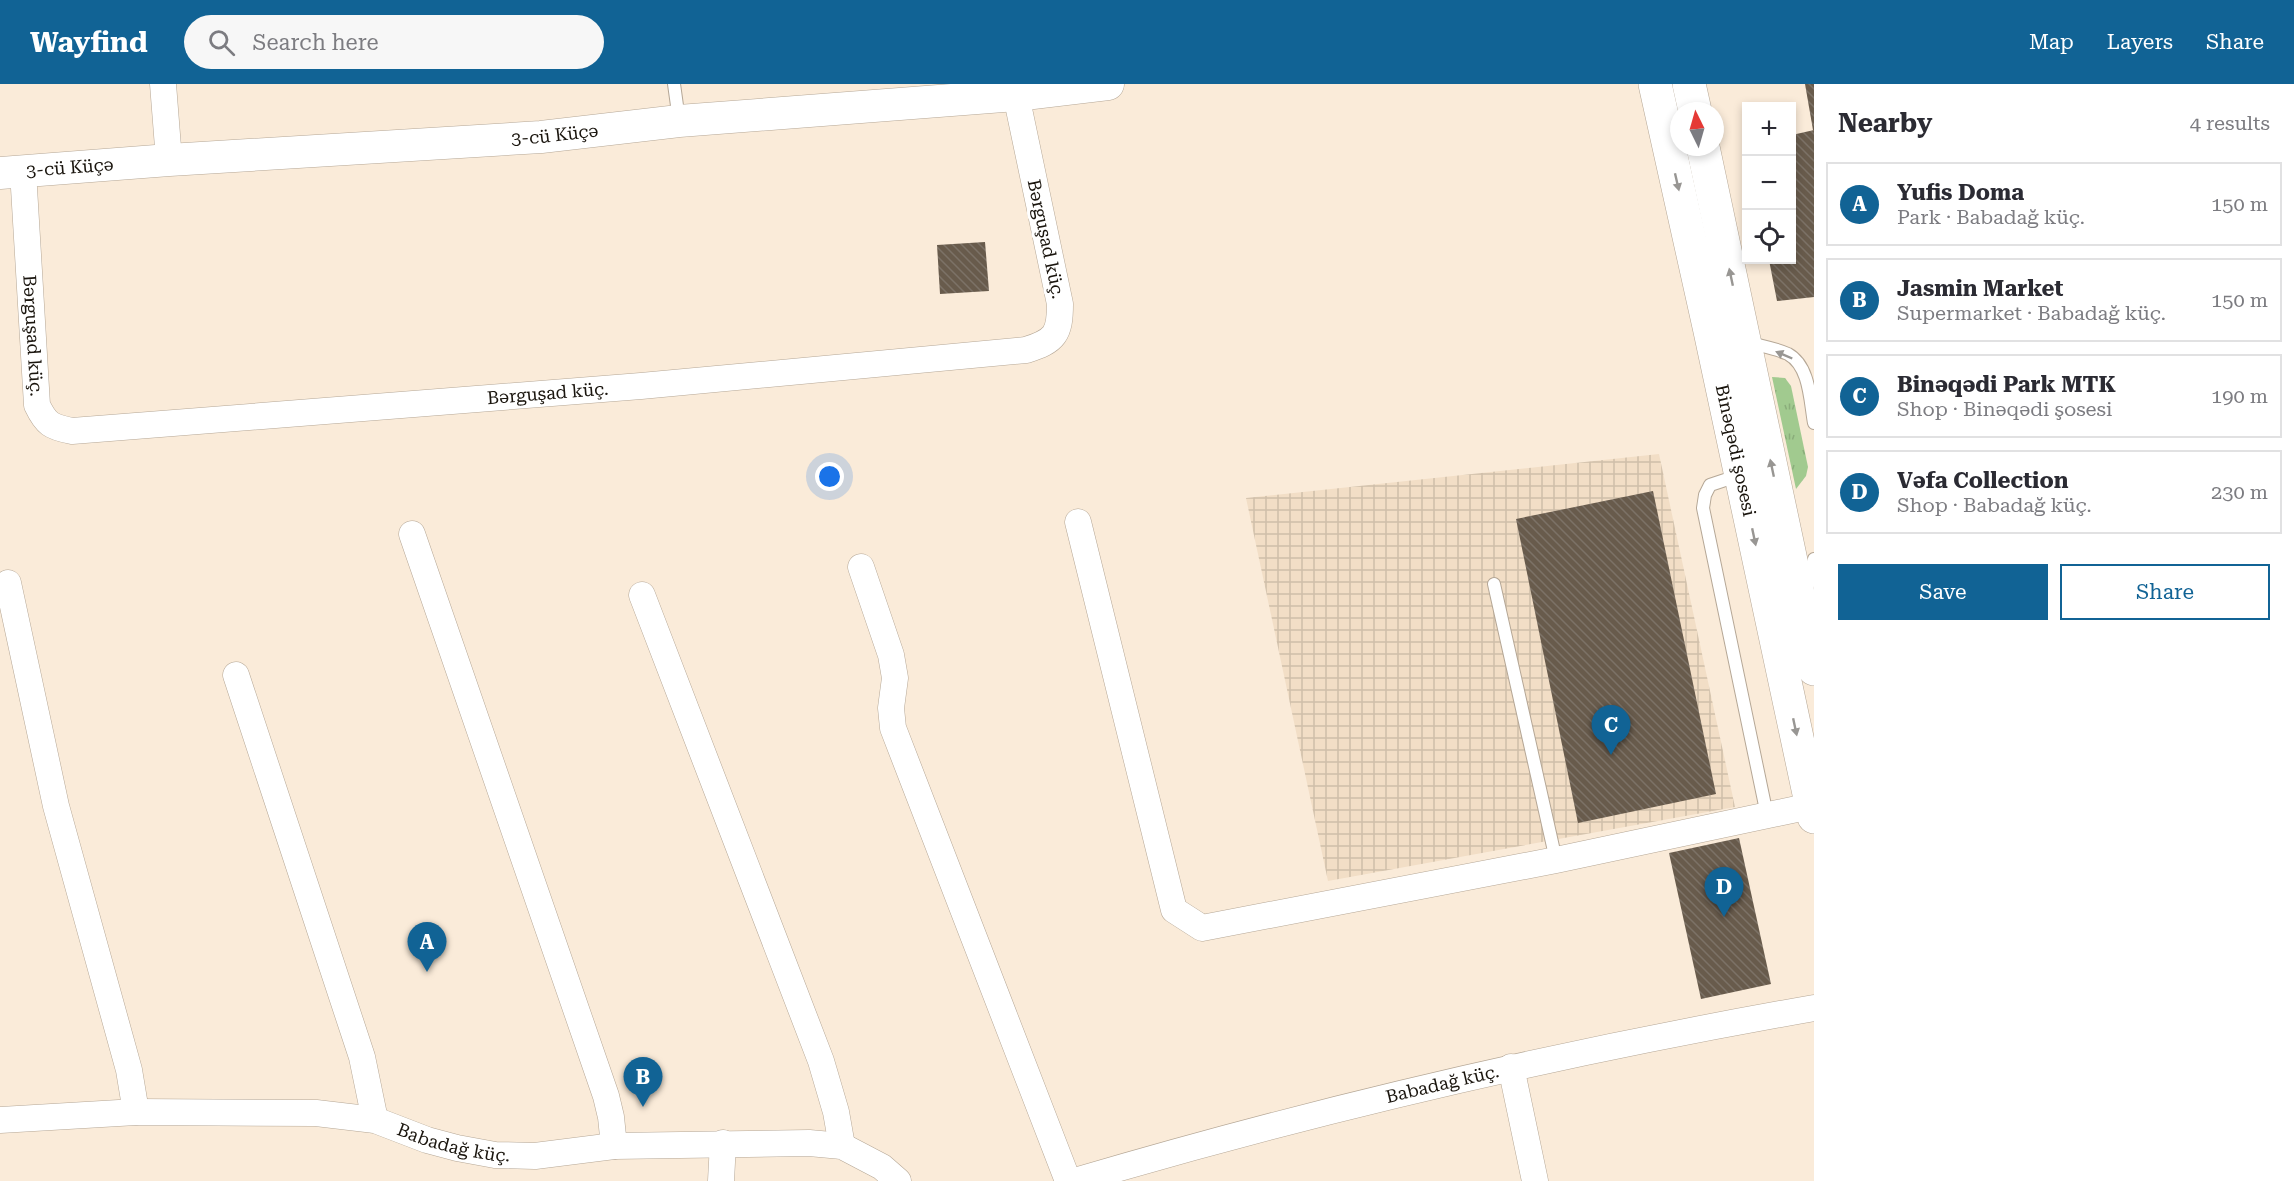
<!DOCTYPE html>
<meta charset="utf-8">
<style>
:root{--surface:#fff;--page:#f7f7f7;--text:#2b2b33;--muted:#7c7c81;--line:#e1e1e2;--accent:#116395}
body{margin:0;font-family:"Roboto Serif",serif;background:var(--page);color:var(--text)}
.controls{position:absolute;right:18px;top:18px;display:grid;overflow:hidden;border-radius:0px;box-shadow:0 3px 9px #0003}
.controls button{width:54px;height:54px;display:grid;place-items:center;padding:0;border:0;border-bottom:2px solid var(--line);background:var(--surface);color:var(--text);font:30px sans-serif}
.compass{position:absolute;left:1670px;top:18px;width:54px;height:54px;border-radius:50%;background:var(--surface);box-shadow:0 3px 9px #0003;rotate:355deg}
.you{position:absolute;left:830px;top:393px;width:21px;height:21px;margin:-15px;border:4px solid #fff;border-radius:50%;background:#1a73e8;box-shadow:0 0 0 9px #1a73e833}
.badge{display:grid;place-items:center;width:39px;height:39px;border-radius:50%;background:var(--accent);color:#fff;font-size:20px;font-weight:700}
.pin{position:absolute;translate:-50% -50px;filter:drop-shadow(0 2px 3px #0008)}
.pin::after{content:'';position:absolute;top:32px;width:21px;height:18px;background:inherit;clip-path:polygon(0 0,100% 0,50% 100%)}
.list{margin:0;padding:0;list-style:none}
h2{display:flex;justify-content:space-between;align-items:center;height:78px;margin:0;padding:0 24px;font-size:26px}
h2 small{font-size:20px;font-weight:400;color:var(--muted)}
.list li{display:grid;grid-template-columns:39px 1fr auto;gap:18px;align-items:center;box-sizing:border-box;height:84px;margin:0 12px 12px;padding:0 12px;border:2px solid var(--line);border-radius:0px}
.list b{display:block;font-size:22px;white-space:nowrap}
.list p{margin:0;font-size:20px;white-space:nowrap;color:var(--muted)}
.list em{font-size:20px;font-style:normal;color:var(--muted)}
.actions{display:flex;gap:12px;padding:18px 24px}
.actions a{flex:1;padding:14px 0;border:2px solid var(--accent);border-radius:0px;text-align:center;font-size:21px;color:var(--accent)}
.actions .main{background:var(--accent);color:#fff}
.icon{flex:none;width:33px;height:33px;fill:none;stroke:currentColor;stroke-width:2;stroke-linecap:round;stroke-linejoin:round}
.map{position:relative;flex:none;width:1814px;height:1097px;overflow:hidden}
header{display:flex;align-items:center;gap:36px;box-sizing:border-box;height:84px;padding:0 30px;background:var(--accent);color:#fff}
header strong{font-size:28px}
nav{display:flex;gap:33px;margin-inline-start:auto;font-size:21px}
.search{width:420px;height:54px;background:var(--page);display:flex;align-items:center;gap:15px;box-sizing:border-box;padding:0 21px;border-radius:33px;color:var(--muted);font-size:22px}
main{display:flex}
aside{flex:1;background:var(--surface)}
.map>svg:first-child{display:block}
.industrial{fill:url(#industrial-grid)}
.grass{fill:url(#grass-tufts)}
.building{fill:url(#building-back-hatch)}
.lines{fill:none;stroke-linecap:round;stroke-linejoin:round}
.service-casing{stroke:#b5a796;stroke-width:14}
.minor-casing{stroke:#b5a796;stroke-width:27}
.tertiary-casing{stroke:#b5a796;stroke-width:33}
.primary-casing{stroke:#b5a796;stroke-width:34}
.service{stroke:#fff;stroke-width:12}
.minor{stroke:#fff;stroke-width:26}
.tertiary{stroke:#fff;stroke-width:32}
.primary{stroke:#fff;stroke-width:33}
.oneway{fill:#989693}
.labels{text-anchor:middle;stroke-width:6;stroke-linejoin:round;paint-order:stroke}
.street-label{font-size:18px;fill:#1a150e;stroke:#fff}
</style>
<header>
<strong>Wayfind</strong>
<div class="search"><svg class="icon" aria-label="search" viewBox="0 0 24 24"><circle cx="10" cy="10" r="6"/><path d="M15 15l6 6"/></svg>Search here</div>
<nav><a>Map</a><a>Layers</a><a>Share</a></nav>
</header>
<main>
<div class="map">
<svg width="1814" height="1097" viewBox="0 0 1814 1097">
<defs>
<pattern id="industrial-grid" width="8" height="8" patternUnits="userSpaceOnUse" patternTransform="scale(1.5)"><rect width="8" height="8" fill="#f2dec6"/><path d="M0 4h8M4 0v8" fill="none" stroke="#cfbea9"/></pattern>
<pattern id="grass-tufts" width="24" height="20" patternUnits="userSpaceOnUse" patternTransform="scale(1.5)"><rect width="24" height="20" fill="#a1ca8f"/><path d="M3 7l-1-3M5 7V3M7 7l1-3M15 17l-1-3M17 17v-4M19 17l1-3" fill="none" stroke="#8aad7a"/></pattern>
<pattern id="building-back-hatch" width="6" height="6" patternUnits="userSpaceOnUse" patternTransform="scale(1.5)"><rect width="6" height="6" fill="#685b4c"/><path d="M-1 5l2 2M0 0l6 6M5-1l2 2" fill="none" stroke="#7c7267"/></pattern>
</defs>
<rect width="100%" height="100%" fill="#faebd9"/>
<polygon class="industrial" points="1659,370 1735,723 1328,797 1246,414"/>
<polygon class="grass" points="1772,293 1785,294 1791,302 1808,383 1806,392 1796,405"/>
<g class="building">
<polygon points="1805,0 1814,0 1814,46 1813,46"/>
<polygon points="1814,46 1814,213 1777,217 1769,176 1792,176 1792,51"/>
<polygon points="985,158 989,207 940,210 937,161"/>
<polygon points="1653,407 1716,710 1578,739 1516,435"/>
<polygon points="1739,754 1771,900 1701,915 1669,769"/>
</g>
<g class="lines">
<g class="service-casing">
<g id="service">
<polyline points="674,0 679,36"/>
<path d="M1747 258C1760 262 1775 264 1788 270 1810 282 1810 317 1814 339"/>
<polyline points="1740,391 1710,401 1705,411 1703,424 1767,731"/>
<polyline points="1494,500 1556,776"/>
<polyline points="1807,506 1814,475"/>
</g>
</g>
<g class="minor-casing">
<g id="minor">
<polyline points="163,0 169,76"/>
<path id="s1" d="M23 87 37 321C46 340 51 343 72 347L641 302 1026 266C1055 257 1060 250 1060 220L1016 11"/>
<polyline points="1078,438 1174,826 1202,844 1556,776 1811,722"/>
<polyline points="412,450 606,1012 611,1033 614,1062"/>
<polyline points="861,483 891,571 895,594 891,624 893,644 1068,1097"/>
<polyline points="8,499 56,722 129,986 136,1028"/>
<polyline points="642,511 821,977 836,1028 842,1062"/>
<polyline points="236,591 362,973 375,1036"/>
<polyline points="1511,983 1535,1097"/>
<path id="s2" d="M0 1036 136 1028 316 1029 375 1036 427 1056 457 1064 495 1071 535 1072 614 1062 809 1059 842 1062 882 1083 898 1097"/>
<polyline points="721,1097 723,1059"/>
<path id="s3" d="M1075 1097C1318 1025 1564 968 1814 924"/>
</g>
</g>
<g class="tertiary-casing">
<g id="tertiary">
<path id="s4" d="M0 89 169 76 541 53 679 37 1016 11 1108 0"/>
</g>
</g>
<g class="primary-casing">
<g id="primary">
<path id="s5" d="M1655 0 1710 247 1814 733"/>
<polyline points="1689,0 1695,27"/>
<polyline points="1703,63 1814,585"/>
</g>
</g>
<use href="#service" class="service"/>
<use href="#minor" class="minor"/>
<use href="#tertiary" class="tertiary"/>
<use href="#primary" class="primary"/>
</g>
<defs><path id="oneway-solid" d="M-6-.8H1V-3.2L6.5 0L1 3.2V.8H-6Z" transform="scale(1.5)"/></defs>
<g class="oneway">
<use href="#oneway-solid" transform="translate(1677 98) rotate(77)"/>
<use href="#oneway-solid" transform="translate(1731 193) rotate(-102)"/>
<use href="#oneway-solid" transform="translate(1784 271) rotate(-157)"/>
<use href="#oneway-solid" transform="translate(1772 384) rotate(-102)"/>
<use href="#oneway-solid" transform="translate(1754 453) rotate(78)"/>
<use href="#oneway-solid" transform="translate(1795 643) rotate(78)"/>
</g>
<g class="labels">
<g class="street-label">
<text dy="6" stroke="none"><textPath href="#s4" startOffset="556">3-cü Küçə</textPath></text>
<text dy="6" stroke="none"><textPath href="#s4" startOffset="70">3-cü Küçə</textPath></text>
<text transform="translate(1046 155) rotate(78)" y="6">Bərguşad küç.</text>
<text dy="6" stroke="none"><textPath href="#s1" startOffset="165">Bərguşad küç.</textPath></text>
<text dy="6" stroke="none"><textPath href="#s1" startOffset="758">Bərguşad küç.</textPath></text>
<text dy="6" stroke="none"><textPath href="#s5" startOffset="375">Binəqədi şosesi</textPath></text>
<text dy="6" stroke="none"><textPath href="#s3" startOffset="380">Babadağ küç.</textPath></text>
<text dy="6" stroke="none"><textPath href="#s2" startOffset="458">Babadağ küç.</textPath></text>
</g>
</g>
</svg>
<div class="controls">
<button>+</button>
<button>−</button>
<button><svg class="icon" aria-label="locate" viewBox="0 0 24 24"><circle cx="12" cy="12" r="6"/><path d="M12 2v4M12 18v4M2 12h4M18 12h4"/></svg></button>
</div>
<svg class="compass" viewBox="-18 -18 36 36"><path d="M0-13l5 13h-10z" fill="#e53935"/><path d="M0 13l5-13h-10z" fill="#7c7c81"/></svg>
<div class="you"></div>
<div class="pin badge" style="left:427px;top:888px">A</div>
<div class="pin badge" style="left:643px;top:1023px">B</div>
<div class="pin badge" style="left:1611px;top:671px">C</div>
<div class="pin badge" style="left:1724px;top:833px">D</div>
</div>
<aside>
<h2>Nearby<small>4 results</small></h2>
<ul class="list">
<li><span class="badge">A</span><div><b>Yufis Doma</b><p>Park · Babadağ küç.</p></div><em>150 m</em></li>
<li><span class="badge">B</span><div><b>Jasmin Market</b><p>Supermarket · Babadağ küç.</p></div><em>150 m</em></li>
<li><span class="badge">C</span><div><b>Binəqədi Park MTK</b><p>Shop · Binəqədi şosesi</p></div><em>190 m</em></li>
<li><span class="badge">D</span><div><b>Vəfa Collection</b><p>Shop · Babadağ küç.</p></div><em>230 m</em></li>
</ul>
<div class="actions"><a class="main">Save</a><a>Share</a></div>
</aside>
</main>
